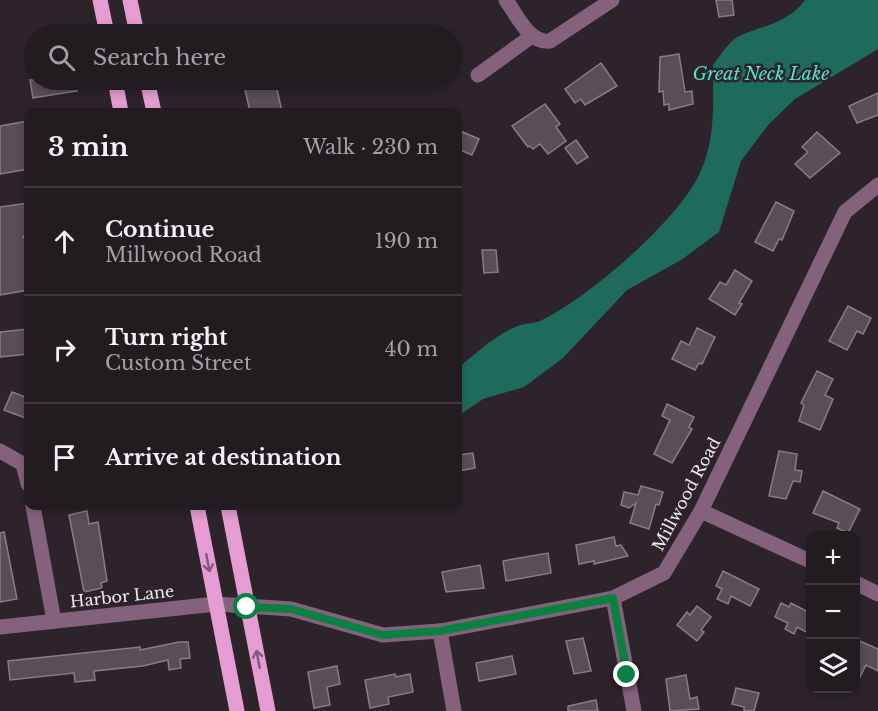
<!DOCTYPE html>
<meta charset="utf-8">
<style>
:root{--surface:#221b20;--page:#2a2429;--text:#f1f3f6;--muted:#a2a1a5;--line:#3f393e}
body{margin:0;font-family:"Libre Baskerville",serif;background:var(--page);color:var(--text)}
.controls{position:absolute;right:18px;bottom:18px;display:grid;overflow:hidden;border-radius:12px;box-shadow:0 3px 9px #0003}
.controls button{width:54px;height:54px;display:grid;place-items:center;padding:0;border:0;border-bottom:2px solid var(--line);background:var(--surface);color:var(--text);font:30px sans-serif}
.stop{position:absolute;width:18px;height:18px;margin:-14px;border:4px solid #0b8043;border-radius:50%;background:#fff}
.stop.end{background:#0b8043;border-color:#fff;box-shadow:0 2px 6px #0008}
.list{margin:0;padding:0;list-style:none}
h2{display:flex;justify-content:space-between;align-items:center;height:78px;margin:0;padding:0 24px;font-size:26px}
h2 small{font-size:20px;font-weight:400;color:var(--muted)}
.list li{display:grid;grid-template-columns:39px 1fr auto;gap:18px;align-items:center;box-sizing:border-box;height:108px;padding:0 24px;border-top:2px solid var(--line)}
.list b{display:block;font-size:22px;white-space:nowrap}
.list p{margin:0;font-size:20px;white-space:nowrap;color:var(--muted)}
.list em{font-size:20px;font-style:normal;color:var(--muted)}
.icon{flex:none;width:33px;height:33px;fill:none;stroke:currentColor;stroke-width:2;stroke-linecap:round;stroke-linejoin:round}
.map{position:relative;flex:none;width:878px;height:711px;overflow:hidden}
.search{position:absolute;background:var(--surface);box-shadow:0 3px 9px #0003;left:24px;top:24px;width:438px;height:66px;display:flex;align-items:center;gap:15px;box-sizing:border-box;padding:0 21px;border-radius:33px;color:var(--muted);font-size:22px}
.panel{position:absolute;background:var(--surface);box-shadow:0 3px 9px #0003;left:24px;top:108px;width:438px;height:402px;border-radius:12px}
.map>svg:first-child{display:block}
.water{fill:#1e6b5c}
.building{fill:#594e56;stroke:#897d85;stroke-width:1.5}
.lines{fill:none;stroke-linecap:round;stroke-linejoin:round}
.minor{stroke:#85627c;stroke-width:15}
.major{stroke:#e49cd2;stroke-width:15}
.oneway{stroke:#7f5a76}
.route{stroke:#0b8043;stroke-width:8}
.labels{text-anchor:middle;stroke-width:5;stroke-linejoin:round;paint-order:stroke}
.street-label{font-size:16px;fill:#efe8ed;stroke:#2d242b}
.water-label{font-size:18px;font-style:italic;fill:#55e2c6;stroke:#2d242b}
</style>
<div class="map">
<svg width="878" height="711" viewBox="0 0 878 711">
<rect width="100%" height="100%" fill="#2d242b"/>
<path class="water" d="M805 0H878V49L795 99 769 124 741 161 719 232 681 260 627 290 563 358 524 387 483 399 458 416V368C475 354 496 334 518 326 525 323 533 324 540 321 587 299 678 221 700 173 716 139 713 101 713 65 720 56 729 41 739 36 764 25 787 24 805 0Z"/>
<g class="building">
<polygon points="716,0 732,0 734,15 719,17"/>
<polygon points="679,54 685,92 692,91 693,104 669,110 669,104 664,105 663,91 659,92 660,57"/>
<polygon points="601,63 617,86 585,105 581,99 575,103 565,89"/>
<polygon points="30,80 75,80 77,91 33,98"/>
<polygon points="243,80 275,80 282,112 250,112"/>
<polygon points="878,93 878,115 857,123 849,106"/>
<polygon points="545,104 560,124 556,127 566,141 548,154 540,144 533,149 530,146 528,147 512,126"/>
<polygon points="28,121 28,169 0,174 0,126"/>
<polygon points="458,130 479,139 472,155 458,149"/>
<polygon points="817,132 840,153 810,178 795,164 808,152 802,147"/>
<polygon points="576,140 588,157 577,164 565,148"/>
<polygon points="776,202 794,211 782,240 779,239 773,251 755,242"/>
<polygon points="28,203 28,230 23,237 28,242 28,290 0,295 0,207"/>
<polygon points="482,250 496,250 498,272 484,273"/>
<polygon points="735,270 752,281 739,303 742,304 735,315 709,299 720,282 726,285"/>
<polygon points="848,306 871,318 863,334 857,331 847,350 829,341"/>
<polygon points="697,328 715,337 702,364 699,363 695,370 672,359 681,341 689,345"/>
<polygon points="28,329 28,354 0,357 0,332"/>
<polygon points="817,371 833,379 825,395 833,399 820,430 799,421 804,405 801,403"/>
<polygon points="12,392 28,398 28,419 4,410"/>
<polygon points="667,404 694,417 689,427 692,429 672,463 654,454 670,420 662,416"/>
<polygon points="779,451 797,454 795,470 802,471 800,482 793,481 786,499 769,496"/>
<polygon points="473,453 475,468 458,471 458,455"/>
<polygon points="641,486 663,492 659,505 656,504 649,529 630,523 636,503 629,508 621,505 624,492 638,495"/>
<polygon points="823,491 860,509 848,533 837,528 839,523 813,513"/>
<polygon points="87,511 89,524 98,522 107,581 101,583 102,588 84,592 69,515"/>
<polygon points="4,532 17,599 0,602 0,533"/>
<polygon points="614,537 616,546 621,545 628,556 594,564 594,561 579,564 576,545"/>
<polygon points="548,553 551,573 506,581 503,561"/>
<polygon points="480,565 484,588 446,592 442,572"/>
<polygon points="723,571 759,589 750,606 731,596 728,604 717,599 722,589 716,586"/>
<polygon points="781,603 789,607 791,603 810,613 810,634 797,627 794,634 785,629 788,623 775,617"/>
<polygon points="697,606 711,617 701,630 704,632 697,641 677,625 687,612 690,615"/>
<polygon points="583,638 591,671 574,674 566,641"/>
<polygon points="855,639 878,649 878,671 866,665 855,687"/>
<polygon points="179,642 188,642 190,658 180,659 181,668 169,670 168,660 143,666 94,671 95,680 75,682 74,673 10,680 8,661 140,647 140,650"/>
<polygon points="512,656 516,674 479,681 476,663"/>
<polygon points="337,666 340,684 327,687 330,705 314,708 308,672"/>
<polygon points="395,674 396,677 410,674 413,692 388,697 389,704 370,708 365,680"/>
<polygon points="686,675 690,699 697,697 699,709 670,711 666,679"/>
<polygon points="736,688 759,693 754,711 744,711 744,707 732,704"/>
<polygon points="596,700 598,711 568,711 568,706"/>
</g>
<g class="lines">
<g class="minor">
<path d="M506 0C517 15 529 44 550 41L612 0"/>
<polyline points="478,75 532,36"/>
<polyline points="0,451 23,464 28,484"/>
<polyline points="33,506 54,621"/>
<polyline points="701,511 810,561"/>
<polyline points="856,583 878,594"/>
<polyline points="613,598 634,711"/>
<polyline points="0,627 216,604 291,609 383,635 440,631 613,598 664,573 701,511 845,212 878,185"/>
<polyline points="440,631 454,711"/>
</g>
<g class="major">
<polyline points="100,0 107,34"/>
<polyline points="130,0 137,34"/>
<polyline points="115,80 121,112"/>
<polyline points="147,80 154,112"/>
<polyline points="197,506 237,711"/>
<polyline points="228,506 268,711"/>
</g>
</g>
<defs><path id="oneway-shaft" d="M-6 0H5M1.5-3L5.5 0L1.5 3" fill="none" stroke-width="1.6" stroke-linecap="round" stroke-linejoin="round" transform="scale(1.5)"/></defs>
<g class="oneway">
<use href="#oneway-shaft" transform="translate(208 563) rotate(79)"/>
<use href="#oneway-shaft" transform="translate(258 659) rotate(-101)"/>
</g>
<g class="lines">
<polyline class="route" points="247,607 291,609 382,635 440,631 613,598 627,675"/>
</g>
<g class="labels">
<g class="street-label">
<text transform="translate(686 494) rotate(-62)" y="6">Millwood Road</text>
<text transform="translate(122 596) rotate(-6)" y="6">Harbor Lane</text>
</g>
<g class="water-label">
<text x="761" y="80">Great Neck Lake</text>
</g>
</g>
</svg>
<div class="controls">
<button>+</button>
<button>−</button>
<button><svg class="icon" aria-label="layers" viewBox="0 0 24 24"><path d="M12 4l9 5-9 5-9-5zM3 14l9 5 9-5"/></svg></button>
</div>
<div class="stop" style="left:247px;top:607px"></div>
<div class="stop end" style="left:627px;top:675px"></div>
<div class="search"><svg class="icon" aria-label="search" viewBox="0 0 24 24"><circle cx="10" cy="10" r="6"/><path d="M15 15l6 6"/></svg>Search here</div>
<section class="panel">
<h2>3 min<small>Walk · 230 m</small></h2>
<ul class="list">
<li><svg class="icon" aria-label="ahead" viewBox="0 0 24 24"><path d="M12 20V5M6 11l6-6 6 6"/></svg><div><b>Continue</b><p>Millwood Road</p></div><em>190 m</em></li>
<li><svg class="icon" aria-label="right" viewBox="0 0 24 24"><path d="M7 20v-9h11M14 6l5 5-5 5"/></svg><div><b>Turn right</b><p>Custom Street</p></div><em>40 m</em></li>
<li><svg class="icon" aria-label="arrive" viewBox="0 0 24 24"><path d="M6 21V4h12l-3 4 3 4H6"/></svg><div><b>Arrive at destination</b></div></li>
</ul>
</section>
</div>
